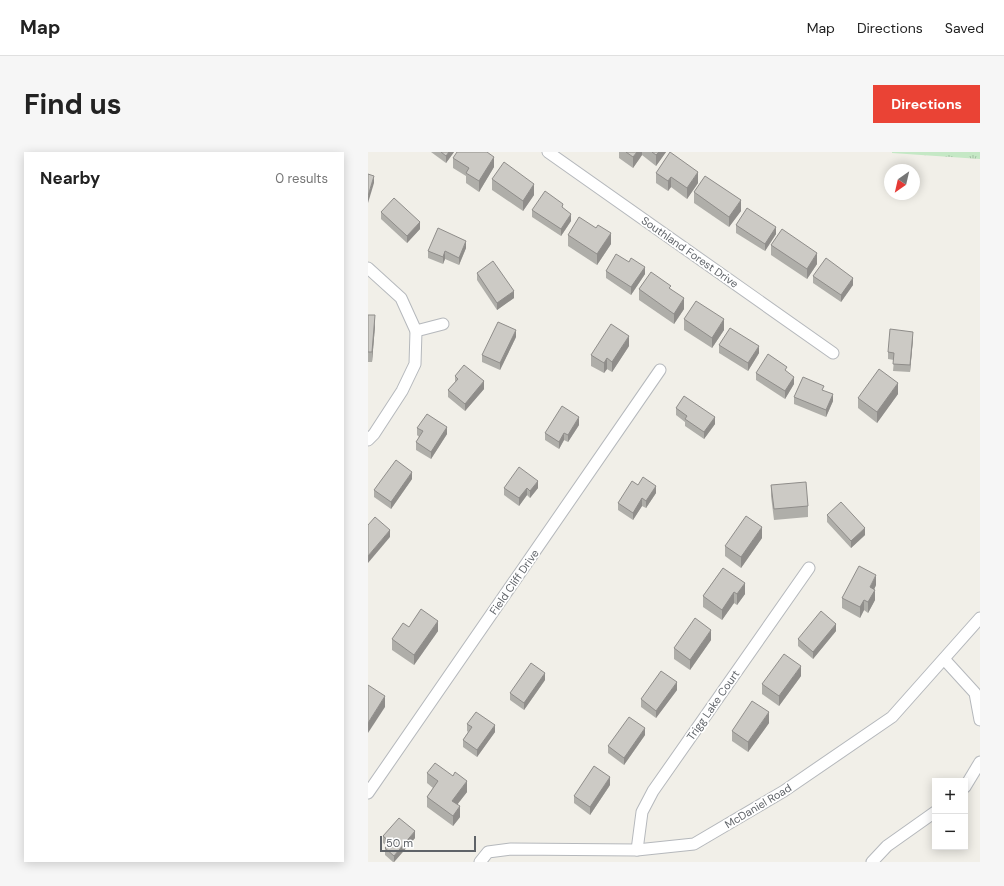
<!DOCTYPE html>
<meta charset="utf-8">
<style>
:root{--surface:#fff;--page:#f6f6f6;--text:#222;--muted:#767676;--line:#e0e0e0;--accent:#ea4335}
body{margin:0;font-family:"DM Sans",sans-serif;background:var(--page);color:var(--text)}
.controls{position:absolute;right:12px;bottom:12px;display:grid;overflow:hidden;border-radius:0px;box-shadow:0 2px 10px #0003}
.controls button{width:36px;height:36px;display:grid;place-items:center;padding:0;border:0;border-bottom:1px solid var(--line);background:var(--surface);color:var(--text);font:20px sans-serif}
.compass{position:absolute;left:516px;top:12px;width:36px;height:36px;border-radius:50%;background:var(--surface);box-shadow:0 2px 10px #0003;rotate:214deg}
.scale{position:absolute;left:12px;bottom:10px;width:96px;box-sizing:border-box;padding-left:4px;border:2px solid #5f6368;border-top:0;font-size:11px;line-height:14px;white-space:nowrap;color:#5f6368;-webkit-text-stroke:3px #fff;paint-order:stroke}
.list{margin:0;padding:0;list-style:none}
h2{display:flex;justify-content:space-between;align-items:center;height:52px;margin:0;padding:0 16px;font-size:17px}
h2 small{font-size:13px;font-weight:400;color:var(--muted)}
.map{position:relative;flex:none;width:612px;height:710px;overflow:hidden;border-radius:0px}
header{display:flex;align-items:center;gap:24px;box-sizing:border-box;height:56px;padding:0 20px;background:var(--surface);border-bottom:1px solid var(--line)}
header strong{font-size:19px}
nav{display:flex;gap:22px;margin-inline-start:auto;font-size:14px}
.intro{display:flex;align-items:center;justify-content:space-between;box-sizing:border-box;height:96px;padding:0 24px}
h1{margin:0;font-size:28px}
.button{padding:10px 18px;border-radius:0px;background:var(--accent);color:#fff;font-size:14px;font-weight:700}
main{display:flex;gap:24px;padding:0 24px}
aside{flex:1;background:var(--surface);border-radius:0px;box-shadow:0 2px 10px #0003}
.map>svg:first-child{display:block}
.grass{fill:url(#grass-tufts)}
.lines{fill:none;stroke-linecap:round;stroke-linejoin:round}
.street-casing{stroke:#b5b8bc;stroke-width:13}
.street{stroke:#fff;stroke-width:11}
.wall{fill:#afaea9}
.shaded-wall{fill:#8f8d8a}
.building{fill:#cccac5;stroke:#8f8d8a}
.labels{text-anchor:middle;stroke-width:3.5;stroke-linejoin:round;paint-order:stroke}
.street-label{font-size:11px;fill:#5f6368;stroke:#fff}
</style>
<header>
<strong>Map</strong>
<nav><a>Map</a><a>Directions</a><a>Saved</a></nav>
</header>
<div class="intro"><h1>Find us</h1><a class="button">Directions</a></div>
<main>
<aside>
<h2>Nearby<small>0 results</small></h2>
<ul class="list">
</ul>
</aside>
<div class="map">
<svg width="612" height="710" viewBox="0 0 612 710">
<defs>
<pattern id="grass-tufts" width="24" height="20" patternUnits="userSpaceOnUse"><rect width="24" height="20" fill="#c5e8c5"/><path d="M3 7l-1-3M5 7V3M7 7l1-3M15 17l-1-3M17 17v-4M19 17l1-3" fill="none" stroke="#a3c0a4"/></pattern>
</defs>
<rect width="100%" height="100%" fill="#f1efe8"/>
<polygon class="grass" points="524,0 612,0 612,7 524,1"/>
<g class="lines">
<g class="street-casing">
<g id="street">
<polyline points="180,0 465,201"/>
<polyline points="0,116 33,146 48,179 47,212 34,239 6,282 0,288"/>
<polyline points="48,179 75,172"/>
<polyline points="576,507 607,541 612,568"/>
<polyline points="597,635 612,610"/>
<polyline points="0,641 292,218"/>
<polyline points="269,698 274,660 285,639 441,416"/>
<polyline points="112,710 120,700 143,697 269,698 326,692 416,639 524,565 612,466"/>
<polyline points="504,710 519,694 567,660"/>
</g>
</g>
<use href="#street" class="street"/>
</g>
<g class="wall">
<polygon points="63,0 86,0 78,11"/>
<polygon points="251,0 298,0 288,14 274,3 265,16 251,6"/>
<polygon points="85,6 126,15 111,40 98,31 98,24 85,16"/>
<polygon points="288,21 330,31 319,47 303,35 300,39 288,31"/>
<polygon points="124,27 166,43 155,59 124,38"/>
<polygon points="326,40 373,59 361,75 326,51"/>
<polygon points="164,58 203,69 193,84 164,65"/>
<polygon points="13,60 52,77 39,91 13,67"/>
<polygon points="368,73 408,82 397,99 368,81"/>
<polygon points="200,83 243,92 229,113 200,94"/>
<polygon points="403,93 449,112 439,127 403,103"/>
<polygon points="98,96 91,113 77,107 75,112 60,106 60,99"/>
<polygon points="261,110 277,122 263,143 238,126 238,119"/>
<polygon points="109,121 146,146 129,158 109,128"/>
<polygon points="445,124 485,133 473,150 445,131"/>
<polygon points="271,137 303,137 316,157 306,172 271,148"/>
<polygon points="0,163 7,174 4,210 0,210"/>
<polygon points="316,167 356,178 344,196 316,178"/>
<polygon points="148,185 132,218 114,210 114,203"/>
<polygon points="545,187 542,220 525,219 526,208 520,207 520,200"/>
<polygon points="351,193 391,201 380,219 351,201"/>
<polygon points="261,194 244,220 239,217 236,221 223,214 223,203"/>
<polygon points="419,220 426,232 417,247 388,228 388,221"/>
<polygon points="87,224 116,237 97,259 80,245 80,238 87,230"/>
<polygon points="456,239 465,249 458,265 426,252 426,245"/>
<polygon points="530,242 509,271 490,256 490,246"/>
<polygon points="308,256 347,272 336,287 317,274 317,270 308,263"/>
<polygon points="211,273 200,290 196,288 191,297 177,288 177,281"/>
<polygon points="49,276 79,282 63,307 48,298 48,290 51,285 49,283"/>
<polygon points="44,327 23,357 6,345 6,338"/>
<polygon points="270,333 288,341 278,356 274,354 265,368 250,358 250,351"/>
<polygon points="403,333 440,354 440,365 406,368 403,344"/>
<polygon points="136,336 170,336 162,346 159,343 151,354 136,343"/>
<polygon points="459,363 497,383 483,396 459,370"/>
<polygon points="394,386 373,416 357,404 357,394"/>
<polygon points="355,416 377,442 369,453 366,451 354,468 335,455 335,444"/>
<polygon points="508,433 506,438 507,448 500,461 496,458 492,466 474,456 474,446"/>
<polygon points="41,475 70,479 46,513 24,498 24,487"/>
<polygon points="468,479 445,507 430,494 430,487"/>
<polygon points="343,488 322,518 306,507 306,496"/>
<polygon points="433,524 411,554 394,542 394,532"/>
<polygon points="177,528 156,558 142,548 142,541"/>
<polygon points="309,538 288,566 273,555 273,547"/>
<polygon points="401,571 380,600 364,589 364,579"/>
<polygon points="99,572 127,580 109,605 95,595 95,588 100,580 99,579"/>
<polygon points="277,583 256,613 240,601 240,594"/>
<polygon points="59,621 99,640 89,653 92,665 85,674 59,655 59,645 65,636 59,631"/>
<polygon points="242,633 222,663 206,651 206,644"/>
<polygon points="15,684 47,686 26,710 25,710 17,703 17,696 19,694 15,691"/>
</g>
<g class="shaded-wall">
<polygon points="81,0 86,0 78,11 78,4"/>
<polygon points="269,0 274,0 274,3 265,16 265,5"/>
<polygon points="291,0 298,0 288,14 288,3"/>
<polygon points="126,5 126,15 111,40 111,29"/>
<polygon points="330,20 330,31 319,47 319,36"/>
<polygon points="6,24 6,31 0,51 0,44"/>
<polygon points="303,25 303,35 300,39 300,29"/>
<polygon points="166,32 166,43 155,59 155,49"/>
<polygon points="373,48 373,59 361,75 361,65"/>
<polygon points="203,62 203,69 193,84 193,77"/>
<polygon points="52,70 52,77 39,91 39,84"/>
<polygon points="408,75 408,82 397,99 397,92"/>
<polygon points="243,81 243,92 229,113 229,102"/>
<polygon points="98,89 98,96 91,113 91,106"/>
<polygon points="77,99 77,107 75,112 75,105"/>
<polygon points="449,101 449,112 439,127 439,117"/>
<polygon points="277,115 277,122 263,143 263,135"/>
<polygon points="485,126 485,133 473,150 473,143"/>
<polygon points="146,139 146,146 129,158 129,151"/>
<polygon points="316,146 316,157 306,172 306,162"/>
<polygon points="7,163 7,174 4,210 4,200"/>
<polygon points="356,167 356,178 344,196 344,186"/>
<polygon points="148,178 148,185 132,218 132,211"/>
<polygon points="545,180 545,187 542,220 542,213"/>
<polygon points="261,184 261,194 244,220 244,210"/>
<polygon points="391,194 391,201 380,219 380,211"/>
<polygon points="239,206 239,217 236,221 236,211"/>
<polygon points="426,225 426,232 417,247 417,239"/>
<polygon points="116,229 116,237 97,259 97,252"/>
<polygon points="530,231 530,242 509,271 509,260"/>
<polygon points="465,242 465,249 458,265 458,258"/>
<polygon points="211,265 211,273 200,290 200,283"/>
<polygon points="347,265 347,272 336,287 336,280"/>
<polygon points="79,275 79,282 63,307 63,300"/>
<polygon points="196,281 196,288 191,297 191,290"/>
<polygon points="44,320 44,327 23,357 23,350"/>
<polygon points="170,329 170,336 162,346 162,339"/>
<polygon points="288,334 288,341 278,356 278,349"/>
<polygon points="159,336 159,343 151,354 151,346"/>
<polygon points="274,346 274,354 265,368 265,361"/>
<polygon points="394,375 394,386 373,416 373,405"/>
<polygon points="497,376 497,383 483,396 483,389"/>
<polygon points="22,378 22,385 0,411 0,404"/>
<polygon points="508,423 508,433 502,446 502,435"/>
<polygon points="377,431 377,442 369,453 369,442"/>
<polygon points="507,438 507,448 500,461 500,450"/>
<polygon points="366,440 366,451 354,468 354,458"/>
<polygon points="496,448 496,458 492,466 492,455"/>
<polygon points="70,469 70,479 46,513 46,503"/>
<polygon points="468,472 468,479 445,507 445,500"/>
<polygon points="343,478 343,488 322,518 322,508"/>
<polygon points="433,514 433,524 411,554 411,544"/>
<polygon points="177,521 177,528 156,558 156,551"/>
<polygon points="309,530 309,538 288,566 288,559"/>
<polygon points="17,544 17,555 0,581 0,571"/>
<polygon points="401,560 401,571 380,600 380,590"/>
<polygon points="127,573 127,580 109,605 109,598"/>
<polygon points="277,576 277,583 256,613 256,606"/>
<polygon points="242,625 242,633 222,663 222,655"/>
<polygon points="99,629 99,640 84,659 84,649"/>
<polygon points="92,654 92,665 85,674 85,664"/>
<polygon points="47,679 47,686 26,710 26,704"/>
</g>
<g class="building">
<polygon points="73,0 81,0 78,4"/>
<polygon points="89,0 119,0 126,5 111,29 98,21 101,16 85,6"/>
<polygon points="258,0 269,0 265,5"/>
<polygon points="284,0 291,0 288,3"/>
<polygon points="302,0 330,20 319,36 303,25 300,29 288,21"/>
<polygon points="136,10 166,32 155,49 124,27"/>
<polygon points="0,22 6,24 0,44"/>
<polygon points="337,24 373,48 361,65 326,40"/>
<polygon points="177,39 195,52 194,55 203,62 193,77 164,58"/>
<polygon points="26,46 52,70 39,84 13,60"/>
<polygon points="379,56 408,75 397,92 368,73"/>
<polygon points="211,65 228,76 230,73 243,81 229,102 200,83"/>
<polygon points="70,76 98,89 91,106 77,99 75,105 60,99"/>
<polygon points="414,77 449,101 439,117 403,93"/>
<polygon points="248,102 261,110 263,106 277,115 263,135 238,119"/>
<polygon points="458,106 485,126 473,143 445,124"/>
<polygon points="125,109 146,139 129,151 109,121"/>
<polygon points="283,120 303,134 301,136 316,146 306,162 271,137"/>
<polygon points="328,149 356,167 344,186 316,167"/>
<polygon points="0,163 7,163 4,200 0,200"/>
<polygon points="130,170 148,178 132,211 114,203"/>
<polygon points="243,172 261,184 244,210 239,206 236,211 223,203"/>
<polygon points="362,176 391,194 380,211 351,193"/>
<polygon points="522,177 545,180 542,213 525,212 526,201 520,200"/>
<polygon points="400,202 419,215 417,218 426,225 417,239 388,221"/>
<polygon points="96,213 116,229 97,252 80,238 90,227 87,224"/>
<polygon points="511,217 530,231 509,260 490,246"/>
<polygon points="435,225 456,234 454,238 465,242 458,258 426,245"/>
<polygon points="316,244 347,265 336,280 317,267 319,264 308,256"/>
<polygon points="194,254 211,265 200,283 196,281 191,290 177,281"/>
<polygon points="59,262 79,275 63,300 48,290 55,279 49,276"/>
<polygon points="28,308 44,320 23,350 6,338"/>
<polygon points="151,315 170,329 162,339 159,336 151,346 136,336"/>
<polygon points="275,325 288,334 278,349 274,346 265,361 250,351 264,329 270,333"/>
<polygon points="438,330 440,354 406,357 403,333"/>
<polygon points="473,350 497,376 483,389 459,363"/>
<polygon points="378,364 394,375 373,405 357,394"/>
<polygon points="7,365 22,378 0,404 0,373"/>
<polygon points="491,414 508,423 502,435 507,438 500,450 496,448 492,455 474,446"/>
<polygon points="355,416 377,431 369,442 366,440 354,458 335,444"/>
<polygon points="53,457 70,469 46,503 24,487 35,471 41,475"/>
<polygon points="453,459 468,472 445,500 430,487"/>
<polygon points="327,466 343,478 322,508 306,496"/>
<polygon points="416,502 433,514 411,544 394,532"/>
<polygon points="163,511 177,521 156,551 142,541"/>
<polygon points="293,519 309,530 288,559 273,547"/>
<polygon points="0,533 17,544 0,571"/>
<polygon points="384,549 401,560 380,590 364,579"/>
<polygon points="108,560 127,573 109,598 95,588 104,575 99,572"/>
<polygon points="261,565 277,576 256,606 240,594"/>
<polygon points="67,611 85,624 87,620 99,629 84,649 92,654 85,664 59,645 70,629 59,621"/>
<polygon points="226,614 242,625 222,655 206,644"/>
<polygon points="31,666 47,679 26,704 17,696 22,690 15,684"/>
</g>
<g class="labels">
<g class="street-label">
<text transform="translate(322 100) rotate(35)" y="4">Southland Forest Drive</text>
<text transform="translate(146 430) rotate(-55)" y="4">Field Cliff Drive</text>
<text transform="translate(345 553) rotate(-55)" y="4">Trigg Lake Court</text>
<text transform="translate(390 654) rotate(-31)" y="4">McDaniel Road</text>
</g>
</g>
</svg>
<div class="controls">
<button>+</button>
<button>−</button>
</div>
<svg class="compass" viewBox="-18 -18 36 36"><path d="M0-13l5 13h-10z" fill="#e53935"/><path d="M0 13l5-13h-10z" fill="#767676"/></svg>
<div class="scale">50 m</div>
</div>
</main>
